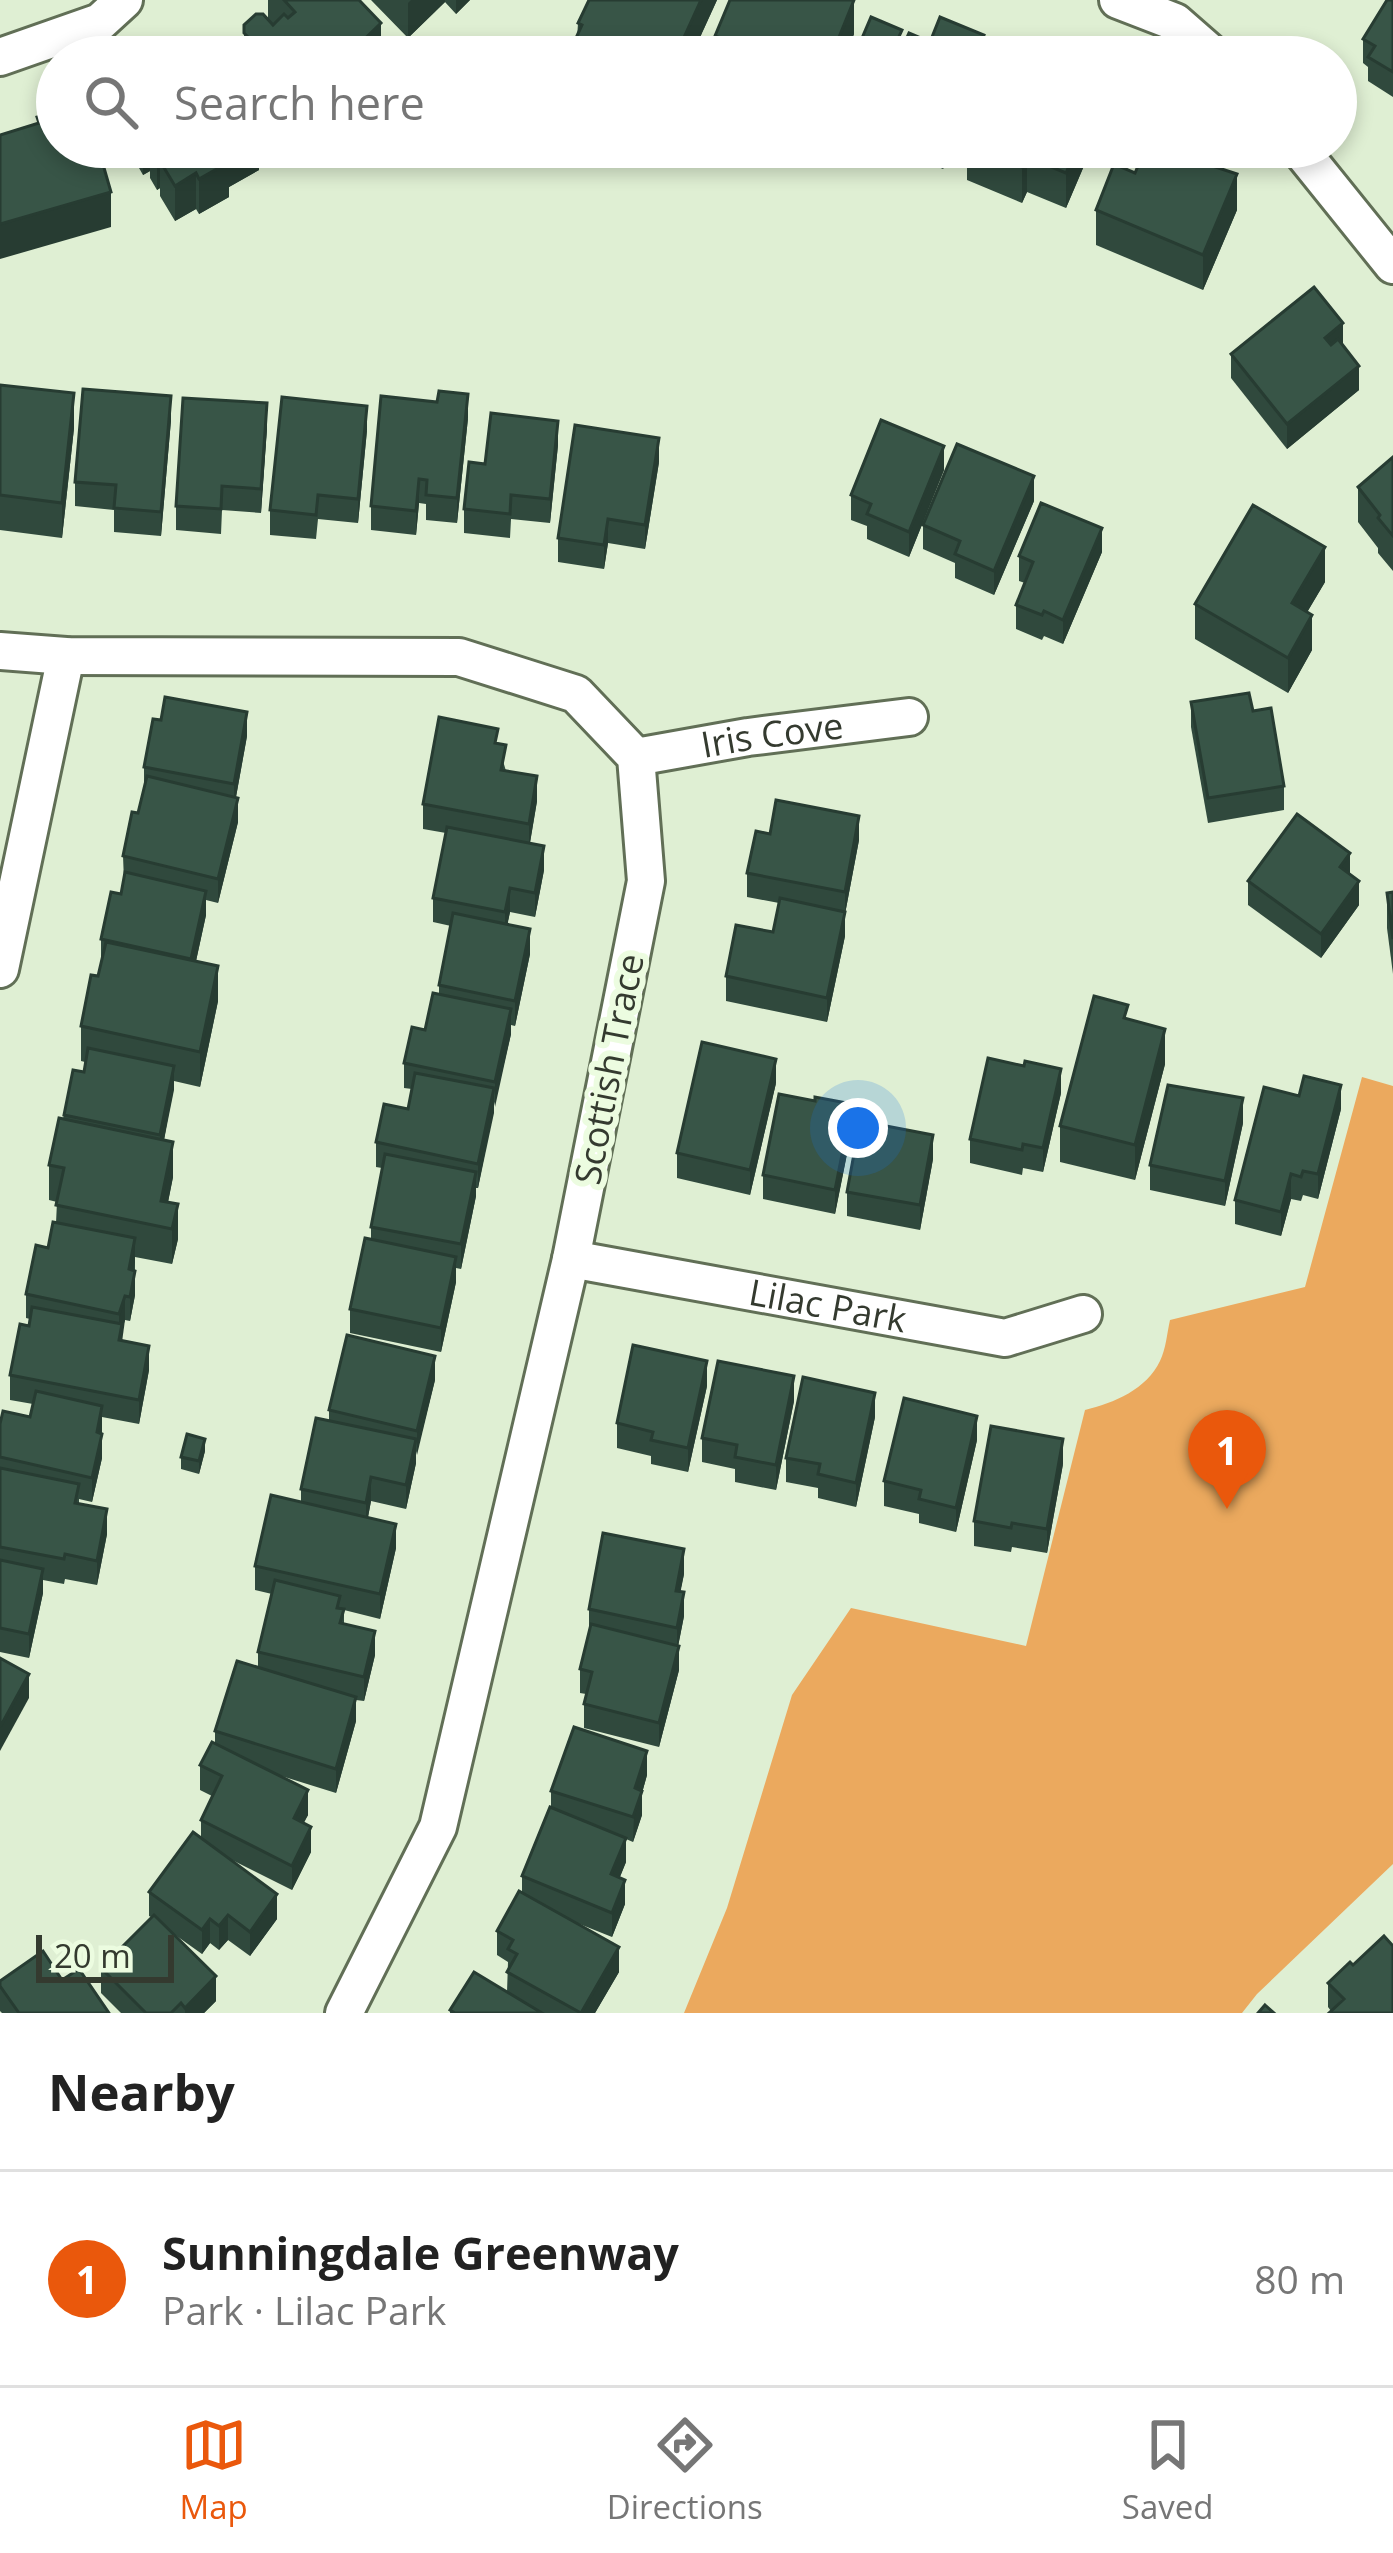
<!DOCTYPE html>
<meta charset="utf-8">
<style>
:root{--surface:#fff;--page:#f6f6f6;--text:#222;--muted:#767676;--line:#e0e0e0;--accent:#ea580c}
body{margin:0;font-family:"Open Sans",sans-serif;background:var(--page);color:var(--text)}
.scale{position:absolute;left:36px;bottom:30px;width:138px;box-sizing:border-box;padding-left:12px;border:6px solid #343a2f;border-top:0;font-size:33px;line-height:42px;white-space:nowrap;color:#343a2f;-webkit-text-stroke:9px #ecfce0;paint-order:stroke}
.you{position:absolute;left:858px;top:1128px;width:42px;height:42px;margin:-30px;border:9px solid #fff;border-radius:50%;background:#1a73e8;box-shadow:0 0 0 18px #1a73e833}
.badge{display:grid;place-items:center;width:78px;height:78px;border-radius:50%;background:var(--accent);color:#fff;font-size:39px;font-weight:700}
.pin{position:absolute;translate:-50% -99px;filter:drop-shadow(0 3px 6px #0008)}
.pin::after{content:'';position:absolute;top:63px;width:42px;height:36px;background:inherit;clip-path:polygon(0 0,100% 0,50% 100%)}
.list{margin:0;padding:0;list-style:none}
h2{display:flex;justify-content:space-between;align-items:center;height:156px;margin:0;padding:0 48px;font-size:51px}
h2 small{font-size:39px;font-weight:400;color:var(--muted)}
.list li{display:grid;grid-template-columns:78px 1fr auto;gap:36px;align-items:center;box-sizing:border-box;height:216px;padding:0 48px;border-top:3px solid var(--line)}
.list b{display:block;font-size:45px;white-space:nowrap}
.list p{margin:0;font-size:39px;white-space:nowrap;color:var(--muted)}
.list em{font-size:39px;font-style:normal;color:var(--muted)}
.icon{flex:none;width:66px;height:66px;fill:none;stroke:currentColor;stroke-width:2;stroke-linecap:round;stroke-linejoin:round}
.map{position:relative;flex:none;width:1393px;height:2013px;overflow:hidden}
.search{position:absolute;background:var(--surface);box-shadow:0 6px 18px #0003;left:36px;right:36px;top:36px;height:132px;display:flex;align-items:center;gap:30px;box-sizing:border-box;padding:0 42px;border-radius:66px;color:var(--muted);font-size:45px}
.sheet{height:372px;background:var(--surface)}
nav{display:flex;justify-content:space-around;align-items:center;box-sizing:border-box;height:168px;border-top:3px solid var(--line);background:var(--surface);font-size:33px;color:var(--muted)}
nav a{display:grid;justify-items:center;gap:6px}
nav .on{color:var(--accent)}
.map>svg:first-child{display:block}
.green{fill:#eba95e}
.lines{fill:none;stroke-linecap:round;stroke-linejoin:round}
.street-casing{stroke:#616f56;stroke-width:42}
.street{stroke:#fff;stroke-width:36}
.wall{fill:#30493d}
.shaded-wall{fill:#273c32}
.building{fill:#385547;stroke:#273c32;stroke-width:3}
.labels{text-anchor:middle;stroke-width:12;stroke-linejoin:round;paint-order:stroke}
.street-label{font-size:36px;fill:#343a2f;stroke:#ecfce0}
</style>
<div class="map">
<svg width="1393" height="2013" viewBox="0 0 1393 2013">
<rect width="100%" height="100%" fill="#dfefd3"/>
<path class="green" d="M1362 1077 1393 1086V1864L1257 1994 1242 2013H684L727 1908 792 1695 851 1608 1026 1646 1085 1410C1114 1403 1147 1389 1160 1361 1166 1349 1167 1333 1170 1320L1305 1287Z"/>
<g class="lines">
<g class="street-casing">
<g id="street">
<polyline points="1118,0 1175,22 1215,57"/>
<polyline points="0,57 100,22 124,0"/>
<polyline points="1298,147 1393,265"/>
<polyline points="0,651 66,656 459,657 576,694 636,757 646,881 571,1259 438,1827 344,2013"/>
<path id="s1" d="M636 757 748 737 909 717"/>
<polyline points="0,969 66,656"/>
<path id="s2" d="M571 1259 1005 1338 1083 1314"/>
</g>
</g>
<use href="#street" class="street"/>
</g>
<g class="wall">
<polygon points="268,0 359,0 381,57 244,57 244,25 268,18"/>
<polygon points="371,0 470,0 456,14 445,2 408,38"/>
<polygon points="717,0 691,57 576,57 578,23"/>
<polygon points="1393,0 1393,97 1368,81 1368,67 1363,63 1363,39"/>
<polygon points="854,34 845,57 715,57 715,36"/>
<polygon points="127,147 259,147 259,170 229,187 229,197 199,214 196,209 175,221 160,196 160,188 157,190 150,178 150,171 143,175"/>
<polygon points="891,147 952,147 943,169"/>
<polygon points="967,147 1092,147 1066,208 1027,192 1022,203 967,180"/>
<polygon points="1200,162 1237,210 1203,290 1096,245 1096,210 1135,173"/>
<polygon points="1343,346 1359,390 1287,449 1231,378 1231,354"/>
<polygon points="0,385 74,428 62,538 0,530"/>
<polygon points="468,418 457,523 426,520 426,504 419,503 416,535 371,530 371,506"/>
<polygon points="171,420 161,536 114,532 114,510 75,506 75,482"/>
<polygon points="267,428 261,513 222,510 221,534 176,530 176,506"/>
<polygon points="367,430 358,523 318,519 316,539 270,535 270,510"/>
<polygon points="558,445 550,523 511,519 510,538 464,533 464,509 485,464"/>
<polygon points="1393,457 1393,571 1378,553 1378,548 1358,522 1358,487"/>
<polygon points="659,462 645,549 608,543 604,569 558,562 558,538"/>
<polygon points="944,470 909,557 867,539 867,526 851,520 851,495"/>
<polygon points="1034,501 994,595 955,578 955,563 923,549 923,525"/>
<polygon points="1102,552 1063,644 1044,636 1042,640 1016,629 1016,605 1025,583 1019,581 1019,556"/>
<polygon points="1325,582 1307,612 1312,650 1288,693 1195,639 1195,604"/>
<polygon points="1191,702 1253,711 1284,786 1284,810 1208,823 1191,727"/>
<polygon points="247,736 236,797 238,822 218,903 206,900 206,915 196,961 218,1001 200,1087 174,1081 164,1140 173,1177 168,1202 178,1239 172,1264 135,1257 135,1295 130,1321 125,1320 122,1329 122,1341 149,1370 139,1424 102,1417 102,1458 92,1502 79,1499 79,1503 107,1534 97,1585 65,1579 64,1584 43,1580 43,1593 29,1658 0,1652 0,1424 30,1417 33,1404 10,1400 10,1375 29,1326 30,1319 26,1318 26,1294 48,1248 56,1223 57,1202 49,1200 49,1165 64,1115 84,1072 85,1062 81,1061 81,1026 98,976 101,964 101,939 121,894 124,881 123,856 138,813 144,787 144,767"/>
<polygon points="498,744 506,771 537,801 530,843 544,870 535,917 510,912 507,925 530,954 515,1026 511,1025 511,1034 494,1106 478,1188 476,1188 476,1196 461,1269 456,1268 456,1282 441,1352 350,1333 350,1309 371,1239 371,1227 382,1168 376,1167 376,1142 408,1109 412,1089 404,1088 404,1063 425,1030 439,994 439,985 451,926 433,922 433,898 446,833 423,829 423,804"/>
<polygon points="770,834 859,840 845,914 845,936 827,1022 726,1001 726,976 773,932 779,903 747,897 747,873"/>
<polygon points="1350,875 1359,905 1321,958 1248,905 1248,881"/>
<polygon points="1393,892 1393,974 1387,928 1387,893"/>
<polygon points="1128,1019 1165,1064 1135,1180 1060,1162 1060,1126"/>
<polygon points="776,1083 750,1195 677,1178 677,1153"/>
<polygon points="1061,1093 1043,1172 1023,1168 1022,1175 970,1163 970,1139"/>
<polygon points="1341,1109 1318,1199 1303,1195 1301,1201 1291,1199 1281,1236 1235,1224 1235,1200"/>
<polygon points="1243,1123 1225,1206 1150,1190 1150,1165"/>
<polygon points="852,1129 835,1214 763,1199 763,1175"/>
<polygon points="933,1159 920,1230 847,1216 847,1192"/>
<polygon points="435,1380 416,1455 416,1463 406,1509 371,1501 368,1517 396,1548 380,1619 344,1610 344,1624 375,1655 364,1701 356,1700 356,1721 336,1793 275,1774 308,1815 303,1823 311,1852 292,1890 228,1858 277,1919 250,1956 228,1940 219,1950 210,1943 202,1954 171,1932 216,2001 204,2013 121,2013 101,1993 101,1968 151,1917 149,1916 149,1892 201,1838 201,1820 212,1796 200,1790 200,1765 215,1744 215,1731 258,1667 258,1652 272,1594 255,1590 255,1566 301,1502 301,1489 329,1421 329,1410"/>
<polygon points="707,1386 688,1472 651,1464 651,1456 617,1448 617,1423"/>
<polygon points="794,1401 776,1490 735,1482 735,1469 702,1462 702,1438"/>
<polygon points="875,1417 856,1507 818,1498 818,1488 786,1482 786,1458"/>
<polygon points="977,1440 956,1532 919,1523 919,1514 884,1506 884,1481"/>
<polygon points="205,1451 199,1474 181,1469 181,1457"/>
<polygon points="1063,1464 1047,1553 1012,1547 1011,1552 974,1546 974,1521"/>
<polygon points="684,1574 680,1592 684,1616 678,1646 679,1670 659,1747 584,1728 584,1704 586,1694 580,1693 580,1669 589,1633 589,1609"/>
<polygon points="647,1775 642,1793 642,1815 633,1842 626,1839 626,1862 620,1877 625,1904 612,1937 572,1921 619,1972 595,2013 450,2013 450,2010 507,1992 508,1962 497,1955 497,1931 522,1893 522,1876 551,1808 551,1791"/>
<polygon points="1393,1946 1331,2011 1328,2007 1328,1983 1353,1965"/>
<polygon points="62,1980 109,2013 2,2013 0,2011 0,1981"/>
</g>
<g class="shaded-wall">
<polygon points="411,0 445,0 445,2 408,38 408,3"/>
<polygon points="456,0 470,0 456,14"/>
<polygon points="701,0 717,0 691,57 675,57"/>
<polygon points="854,0 854,34 845,57 831,57"/>
<polygon points="381,23 381,57 346,57"/>
<polygon points="984,35 984,57 975,57"/>
<polygon points="143,147 150,147 150,171 143,175"/>
<polygon points="238,147 259,147 259,170 229,187 229,197 199,214 199,179 226,154"/>
<polygon points="943,147 952,147 943,169"/>
<polygon points="1077,147 1092,147 1066,208 1066,173"/>
<polygon points="160,153 160,188 157,190 157,155"/>
<polygon points="1027,157 1027,192 1022,203 1022,167"/>
<polygon points="196,173 196,209 175,221 175,186"/>
<polygon points="1237,174 1237,210 1203,290 1203,255"/>
<polygon points="111,192 111,227 0,259 0,224"/>
<polygon points="1343,323 1343,347 1325,363 1325,338"/>
<polygon points="1359,366 1359,390 1287,449 1287,424"/>
<polygon points="74,393 74,428 62,538 62,503"/>
<polygon points="468,394 468,418 457,523 457,498"/>
<polygon points="171,396 171,420 161,536 161,512"/>
<polygon points="267,403 267,428 261,513 261,489"/>
<polygon points="367,406 367,430 358,523 358,499"/>
<polygon points="558,421 558,445 550,523 550,499"/>
<polygon points="659,438 659,462 645,549 645,525"/>
<polygon points="944,446 944,470 909,557 909,532"/>
<polygon points="1034,476 1034,501 994,595 994,571"/>
<polygon points="419,479 419,503 416,535 416,511"/>
<polygon points="608,519 608,543 604,569 604,545"/>
<polygon points="1102,528 1102,552 1063,644 1063,620"/>
<polygon points="1325,547 1325,582 1292,638 1292,603"/>
<polygon points="1312,615 1312,650 1288,693 1288,658"/>
<polygon points="247,712 247,736 234,808 234,784"/>
<polygon points="537,776 537,801 529,848 529,824"/>
<polygon points="238,798 238,822 218,903 218,879"/>
<polygon points="859,816 859,840 845,914 845,936 827,1022 827,998 845,914 845,892"/>
<polygon points="544,846 544,870 535,917 535,893"/>
<polygon points="1350,853 1350,877 1340,867"/>
<polygon points="1359,881 1359,905 1321,958 1321,934"/>
<polygon points="510,888 510,912 505,937 505,912"/>
<polygon points="206,891 206,915 191,984 191,959"/>
<polygon points="530,929 530,954 515,1026 515,1001"/>
<polygon points="218,966 218,1001 200,1087 200,1052"/>
<polygon points="511,1009 511,1034 495,1107 495,1082"/>
<polygon points="1165,1029 1165,1064 1135,1180 1135,1145"/>
<polygon points="776,1059 776,1083 750,1195 750,1170"/>
<polygon points="174,1066 174,1090 160,1160 160,1135"/>
<polygon points="1061,1069 1061,1093 1043,1172 1043,1148"/>
<polygon points="1341,1085 1341,1109 1318,1199 1318,1174"/>
<polygon points="494,1088 494,1113 478,1188 478,1164"/>
<polygon points="1243,1098 1243,1123 1225,1206 1225,1181"/>
<polygon points="852,1104 852,1129 835,1214 835,1190"/>
<polygon points="933,1135 933,1159 920,1230 920,1205"/>
<polygon points="173,1142 173,1177 163,1227 161,1201"/>
<polygon points="476,1172 476,1196 461,1269 461,1244"/>
<polygon points="1291,1174 1291,1199 1281,1236 1281,1212"/>
<polygon points="178,1204 178,1239 172,1264 172,1229"/>
<polygon points="135,1238 135,1262 129,1293 129,1269"/>
<polygon points="456,1257 456,1282 441,1352 441,1328"/>
<polygon points="135,1271 135,1295 130,1321 130,1297"/>
<polygon points="125,1296 125,1320 119,1364 119,1314"/>
<polygon points="149,1346 149,1370 139,1424 139,1400"/>
<polygon points="435,1356 435,1380 417,1455 417,1431"/>
<polygon points="707,1361 707,1386 688,1472 688,1448"/>
<polygon points="794,1376 794,1401 776,1490 776,1465"/>
<polygon points="875,1393 875,1417 856,1507 856,1483"/>
<polygon points="102,1406 102,1430 98,1452 102,1434 102,1458 92,1502 92,1478 97,1432"/>
<polygon points="977,1416 977,1440 956,1532 956,1508"/>
<polygon points="205,1439 205,1451 199,1474 199,1461"/>
<polygon points="416,1439 416,1463 406,1509 406,1485"/>
<polygon points="1063,1439 1063,1464 1047,1553 1047,1529"/>
<polygon points="371,1477 371,1501 366,1528 366,1503"/>
<polygon points="107,1509 107,1534 97,1585 97,1561"/>
<polygon points="396,1524 396,1548 380,1619 380,1594"/>
<polygon points="684,1549 684,1574 676,1615 676,1591"/>
<polygon points="43,1569 43,1593 29,1658 29,1634"/>
<polygon points="684,1592 684,1616 677,1652 677,1628"/>
<polygon points="375,1631 375,1655 364,1701 364,1677"/>
<polygon points="679,1646 679,1670 659,1747 659,1723"/>
<polygon points="29,1674 29,1698 0,1751 0,1727"/>
<polygon points="356,1697 356,1721 336,1793 336,1769"/>
<polygon points="647,1751 647,1775 642,1793 642,1815 633,1842 635,1788"/>
<polygon points="308,1790 308,1815 294,1842 294,1818"/>
<polygon points="311,1827 311,1852 292,1890 292,1866"/>
<polygon points="626,1838 626,1862 611,1898 611,1874"/>
<polygon points="625,1880 625,1904 612,1937 612,1913"/>
<polygon points="277,1894 277,1919 250,1956 250,1932"/>
<polygon points="228,1915 228,1940 219,1950 219,1926"/>
<polygon points="210,1919 210,1943 202,1954 202,1930"/>
<polygon points="619,1947 619,1972 595,2013 581,2013"/>
<polygon points="216,1976 216,2001 204,2013 185,2013 185,2008"/>
</g>
<g class="building">
<polygon points="284,0 359,0 381,23 346,57 260,57 252,49 256,45 244,33 244,25 256,14 263,14 273,25 284,14 288,18 295,12"/>
<polygon points="589,0 701,0 675,57 661,57 635,45 628,57 620,57 576,38 582,25 578,23"/>
<polygon points="730,0 854,0 831,57 766,57 715,36"/>
<polygon points="1387,0 1393,0 1393,72 1368,57 1375,46 1363,39"/>
<polygon points="871,17 902,30 897,41 904,44 909,33 930,42 940,17 984,35 975,57 854,57"/>
<polygon points="205,40 214,57 175,57"/>
<polygon points="1057,48 1077,57 1054,57"/>
<polygon points="57,112 57,147 98,147 111,192 0,224 0,135 39,123 37,117"/>
<polygon points="152,147 238,147 226,154 229,162 199,179 196,173 175,186 160,161 163,158 160,153 157,155"/>
<polygon points="973,147 1077,147 1066,173 1027,157 1022,167"/>
<polygon points="1146,147 1199,147 1194,160 1237,174 1203,255 1096,210 1114,164 1135,173"/>
<polygon points="1314,287 1343,323 1325,338 1331,345 1338,339 1359,366 1287,424 1231,354"/>
<polygon points="0,385 74,393 62,503 0,495"/>
<polygon points="83,389 171,396 161,512 114,508 116,485 75,482"/>
<polygon points="439,391 468,394 457,498 426,495 427,480 419,479 416,511 371,506 381,396 437,402"/>
<polygon points="282,397 367,406 358,499 318,495 316,515 270,510"/>
<polygon points="183,398 267,403 261,489 222,486 221,509 176,506"/>
<polygon points="491,413 558,421 550,499 511,495 510,514 464,509 469,462 485,464"/>
<polygon points="881,420 944,446 909,532 867,514 871,504 851,495"/>
<polygon points="575,425 659,438 645,525 608,519 604,545 558,538"/>
<polygon points="957,444 1034,476 994,571 955,554 960,541 923,525"/>
<polygon points="1393,457 1393,536 1378,518 1380,515 1358,487"/>
<polygon points="1041,503 1102,528 1063,620 1044,611 1042,615 1016,605 1033,562 1019,556"/>
<polygon points="1253,505 1325,547 1292,603 1312,615 1288,658 1195,604"/>
<polygon points="1249,693 1253,711 1271,708 1284,786 1208,798 1191,702"/>
<polygon points="165,697 247,712 234,784 144,767 153,719 161,720"/>
<polygon points="439,717 498,729 495,743 506,745 501,770 537,776 529,824 423,804"/>
<polygon points="147,776 238,798 218,879 123,856 132,812 138,813"/>
<polygon points="776,800 859,816 845,892 747,873 756,831 770,834"/>
<polygon points="1297,814 1350,853 1340,867 1359,881 1321,934 1248,881"/>
<polygon points="447,827 544,846 535,893 510,888 505,912 433,898"/>
<polygon points="125,872 206,891 191,959 101,939 111,892 121,894"/>
<polygon points="1393,892 1393,939 1387,893"/>
<polygon points="780,898 845,912 827,998 726,976 736,925 773,932"/>
<polygon points="453,913 530,929 515,1001 439,985"/>
<polygon points="106,942 218,966 200,1052 81,1026 91,975 98,976"/>
<polygon points="433,993 511,1009 495,1082 404,1063 412,1027 425,1030"/>
<polygon points="1094,996 1128,1005 1124,1018 1165,1029 1135,1145 1060,1126"/>
<polygon points="702,1042 776,1059 750,1170 677,1153"/>
<polygon points="88,1048 174,1066 160,1135 64,1115 73,1070 84,1072"/>
<polygon points="988,1058 1024,1066 1025,1061 1061,1069 1043,1148 1023,1144 1022,1150 970,1139"/>
<polygon points="415,1073 494,1088 478,1164 376,1142 384,1104 408,1109"/>
<polygon points="1304,1076 1341,1085 1318,1174 1303,1171 1301,1177 1291,1174 1281,1212 1235,1200 1264,1087 1299,1096"/>
<polygon points="1168,1085 1243,1098 1225,1181 1150,1165"/>
<polygon points="779,1094 815,1101 815,1097 852,1104 835,1190 763,1175"/>
<polygon points="59,1118 173,1142 161,1201 178,1204 172,1229 56,1205 64,1168 49,1165"/>
<polygon points="860,1121 933,1135 920,1205 847,1192"/>
<polygon points="385,1154 476,1172 461,1244 371,1227"/>
<polygon points="53,1222 135,1238 129,1269 135,1271 130,1297 125,1296 119,1314 26,1294 36,1245 48,1248"/>
<polygon points="365,1238 456,1257 441,1328 350,1309"/>
<polygon points="32,1307 122,1324 119,1340 149,1346 139,1400 10,1375 20,1324 29,1326"/>
<polygon points="347,1335 435,1356 417,1431 329,1410"/>
<polygon points="633,1345 707,1361 688,1448 651,1440 653,1432 617,1423"/>
<polygon points="718,1361 794,1376 776,1465 735,1457 737,1445 702,1438"/>
<polygon points="803,1377 875,1393 856,1483 818,1474 820,1464 786,1458"/>
<polygon points="36,1391 102,1406 97,1432 102,1434 92,1478 0,1457 0,1424 3,1411 30,1417"/>
<polygon points="904,1398 977,1416 956,1508 919,1499 921,1490 884,1481"/>
<polygon points="316,1418 416,1439 406,1485 371,1477 366,1503 301,1489"/>
<polygon points="991,1426 1063,1439 1047,1529 1012,1523 1011,1528 974,1521"/>
<polygon points="187,1434 205,1439 199,1461 181,1457"/>
<polygon points="0,1468 79,1484 75,1503 107,1509 97,1561 65,1554 64,1559 0,1547"/>
<polygon points="271,1495 396,1524 380,1594 255,1566"/>
<polygon points="603,1533 684,1549 676,1591 684,1592 677,1628 589,1609"/>
<polygon points="0,1560 43,1569 29,1634 0,1628"/>
<polygon points="275,1580 340,1596 337,1608 344,1609 340,1623 375,1631 364,1677 258,1652"/>
<polygon points="591,1624 679,1646 659,1723 584,1704 592,1672 580,1669"/>
<polygon points="0,1658 29,1674 0,1727"/>
<polygon points="237,1661 356,1697 336,1769 215,1731"/>
<polygon points="574,1727 647,1751 635,1788 642,1791 633,1817 551,1791"/>
<polygon points="212,1742 308,1790 294,1818 311,1827 292,1866 201,1820 222,1776 200,1765"/>
<polygon points="550,1807 626,1838 611,1874 625,1880 612,1913 522,1876"/>
<polygon points="193,1832 277,1894 250,1932 228,1915 219,1926 210,1919 202,1930 149,1892"/>
<polygon points="519,1891 619,1947 581,2013 507,1972 517,1954 508,1949 513,1940 497,1931"/>
<polygon points="154,1915 216,1976 185,2008 181,2003 171,2013 146,2013 101,1968"/>
<polygon points="1384,1936 1393,1946 1393,2013 1329,2013 1344,1999 1328,1983 1350,1962 1353,1965"/>
<polygon points="43,1951 62,1980 79,1969 109,2013 19,2013 0,1986 0,1981"/>
<polygon points="474,1972 542,2013 455,2013 450,2010"/>
<polygon points="1265,2005 1274,2013 1258,2013"/>
</g>
<g class="labels">
<g class="street-label">
<text dy="13" stroke="none"><textPath href="#s1" startOffset="138">Iris Cove</textPath></text>
<text transform="translate(609 1069) rotate(-79)" y="13">Scottish Trace</text>
<text dy="13" stroke="none"><textPath href="#s2" startOffset="261">Lilac Park</textPath></text>
</g>
</g>
</svg>
<div class="scale">20 m</div>
<div class="you"></div>
<div class="pin badge" style="left:1227px;top:1509px">1</div>
<div class="search"><svg class="icon" aria-label="search" viewBox="0 0 24 24"><circle cx="10" cy="10" r="6"/><path d="M15 15l6 6"/></svg>Search here</div>
</div>
<section class="sheet">
<h2>Nearby<small></small></h2>
<ul class="list">
<li><span class="badge">1</span><div><b>Sunningdale Greenway</b><p>Park · Lilac Park</p></div><em>80 m</em></li>
</ul>
</section>
<nav>
<a class="on"><svg class="icon" aria-label="map" viewBox="0 0 24 24"><path d="M3 6l6-2 6 2 6-2v14l-6 2-6-2-6 2zM9 4v14M15 6v14"/></svg>Map</a>
<a><svg class="icon" aria-label="directions" viewBox="0 0 24 24"><path d="M12 3l9 9-9 9-9-9zM9 14v-3h6M13 9l2 2-2 2"/></svg>Directions</a>
<a><svg class="icon" aria-label="saved" viewBox="0 0 24 24"><path d="M7 4h10v16l-5-4-5 4z"/></svg>Saved</a>
</nav>
